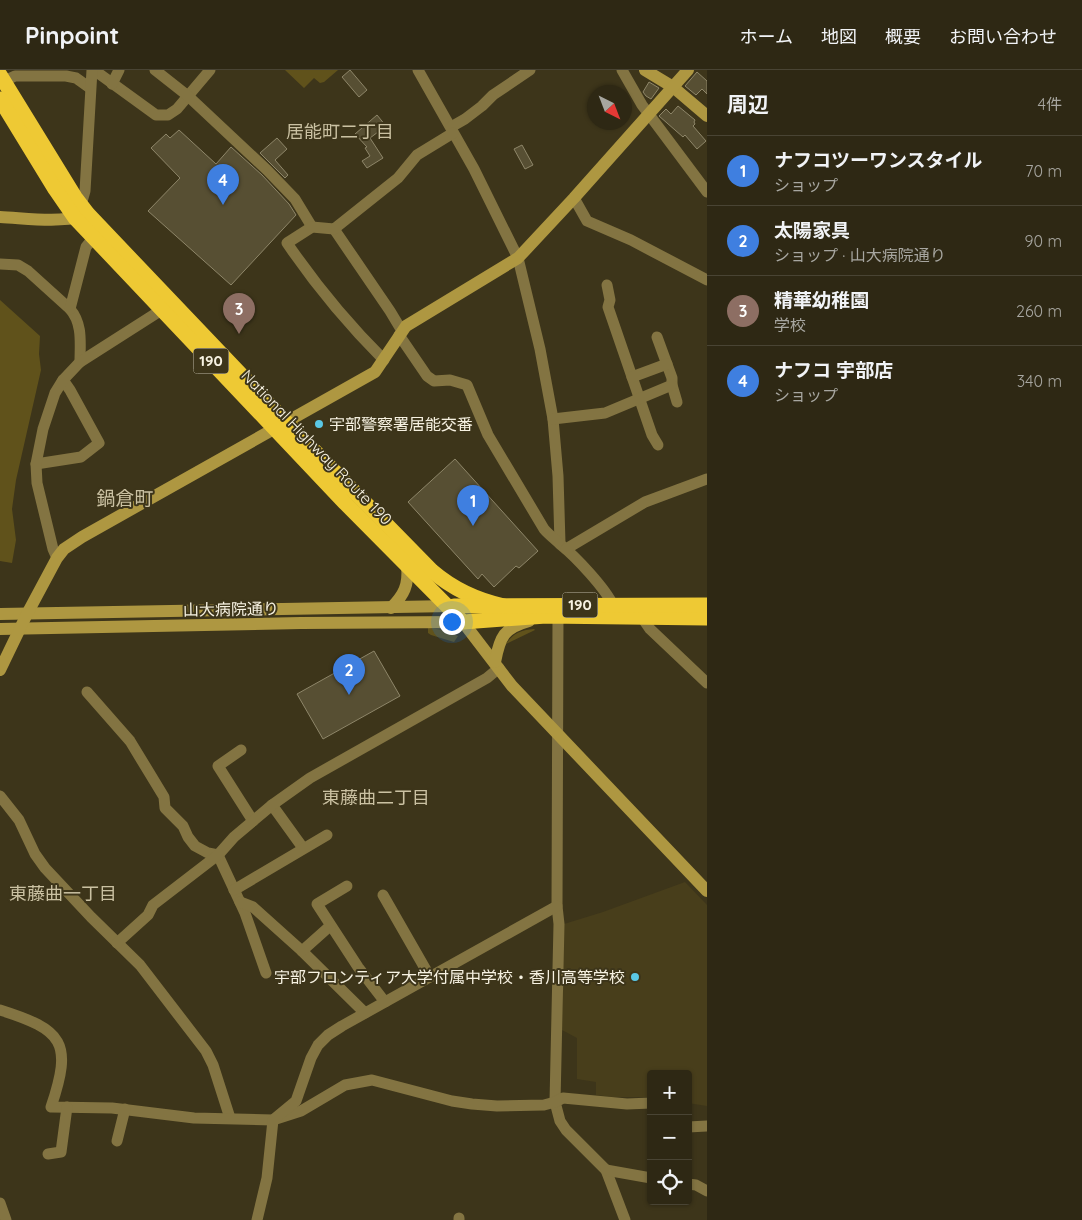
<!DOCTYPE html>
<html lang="ja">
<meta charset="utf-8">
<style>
:root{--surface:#2e2814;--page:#3a3422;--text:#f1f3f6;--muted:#a7a6a0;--line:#494434;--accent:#95b2f1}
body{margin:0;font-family:Quicksand,"Noto Sans JP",sans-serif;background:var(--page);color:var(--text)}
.controls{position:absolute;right:15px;bottom:15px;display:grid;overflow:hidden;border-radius:5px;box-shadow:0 1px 4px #0004}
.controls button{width:45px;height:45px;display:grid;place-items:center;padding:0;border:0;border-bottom:1px solid var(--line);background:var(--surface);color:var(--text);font:25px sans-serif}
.compass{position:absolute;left:587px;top:15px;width:45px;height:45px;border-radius:50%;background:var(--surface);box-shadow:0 1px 4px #0004;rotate:138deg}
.you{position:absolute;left:451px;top:551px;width:18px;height:18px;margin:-12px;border:4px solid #fff;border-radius:50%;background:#1a73e8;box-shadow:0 0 0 8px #1a73e833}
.badge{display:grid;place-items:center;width:32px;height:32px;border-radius:50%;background:var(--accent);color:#fff;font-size:16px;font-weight:700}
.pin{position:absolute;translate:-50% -41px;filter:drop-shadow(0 1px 2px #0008)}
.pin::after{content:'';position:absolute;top:26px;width:18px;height:15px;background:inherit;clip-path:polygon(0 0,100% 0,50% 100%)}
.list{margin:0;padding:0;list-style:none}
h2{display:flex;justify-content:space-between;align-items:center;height:65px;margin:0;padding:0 20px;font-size:21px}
h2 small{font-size:16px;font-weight:400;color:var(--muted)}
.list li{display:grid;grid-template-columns:32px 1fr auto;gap:15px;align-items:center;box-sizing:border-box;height:70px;padding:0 20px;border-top:1px solid var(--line)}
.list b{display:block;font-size:19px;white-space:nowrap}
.list p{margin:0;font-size:16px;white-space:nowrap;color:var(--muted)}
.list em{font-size:16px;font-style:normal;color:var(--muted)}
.icon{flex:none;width:28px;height:28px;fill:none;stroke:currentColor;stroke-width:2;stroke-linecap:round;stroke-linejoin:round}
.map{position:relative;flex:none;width:707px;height:1150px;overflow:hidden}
header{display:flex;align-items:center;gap:30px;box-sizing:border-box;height:70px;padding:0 25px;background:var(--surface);border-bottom:1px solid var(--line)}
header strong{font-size:24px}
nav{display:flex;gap:28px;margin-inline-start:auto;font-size:18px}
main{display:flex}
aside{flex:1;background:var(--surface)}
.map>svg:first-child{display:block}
.built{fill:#483e1b}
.green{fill:#60521b}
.building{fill:#574f33;stroke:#8e8669}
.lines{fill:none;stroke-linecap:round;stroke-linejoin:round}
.street{stroke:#837442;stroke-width:11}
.secondary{stroke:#ae9741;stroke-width:12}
.highway{stroke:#eec934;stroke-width:15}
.poi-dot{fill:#5ac8e6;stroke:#3d351a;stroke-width:2}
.labels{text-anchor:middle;stroke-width:4;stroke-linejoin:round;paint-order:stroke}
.shield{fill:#3d351a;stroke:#bfb9a6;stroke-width:1}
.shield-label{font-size:15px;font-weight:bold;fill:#f7f2e2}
.poi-label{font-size:16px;fill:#f7f2e2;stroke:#3d351a;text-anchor:start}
.street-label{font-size:16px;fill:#f7f2e2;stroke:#3d351a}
.neighbourhood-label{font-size:18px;fill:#cac1a2;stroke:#3d351a}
.quarter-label{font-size:19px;fill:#cac1a2;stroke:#3d351a}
</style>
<header>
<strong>Pinpoint</strong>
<nav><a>ホーム</a><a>地図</a><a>概要</a><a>お問い合わせ</a></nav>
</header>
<main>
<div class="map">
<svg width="707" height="1150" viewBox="0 0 707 1150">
<rect width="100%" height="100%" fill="#3d351a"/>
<polygon class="built" points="685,812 707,835 707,1036 688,1033 688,1004 651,1004 651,1027 612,1027 596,1025 596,1012 577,1009 577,968 562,960 564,854 603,842"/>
<g class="green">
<polygon points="285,0 338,0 324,12 320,13 314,8 304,18"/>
<polygon points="0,230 40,266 39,284 41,300 16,410 12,439 16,470 12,493 0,491"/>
<polygon points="428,558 445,560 458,566 454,572 431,565 428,563"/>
<path d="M534 559 535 560 506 574C513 563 521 560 534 559Z"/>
</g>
<g class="building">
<polygon points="350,0 367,20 359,27 342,7"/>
<polygon points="697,2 707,11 707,24 702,19 696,25 685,16"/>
<polygon points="649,12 659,18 651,29 646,26 643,22"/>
<polygon points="678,36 695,50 694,52 695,54 693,56 706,71 697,79 685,65 683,67 659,46 666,39 671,44"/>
<polygon points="377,45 386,56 370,68 383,88 367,98 362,91 370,86 365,78 367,77 355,64"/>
<polygon points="179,60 216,94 231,77 262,105 289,134 296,145 231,215 148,141 180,108 151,78 166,64 170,68"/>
<polygon points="277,68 287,79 275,90 288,105 285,108 260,83"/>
<polygon points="522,75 533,95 525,99 514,79"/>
<polygon points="455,389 538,481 519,498 516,496 494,517 482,504 478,509 408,432"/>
<polygon points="374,581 400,626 323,669 297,624"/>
</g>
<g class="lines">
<g class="street">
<polyline points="94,0 156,45 168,45 177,39 210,0"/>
<polyline points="155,0 188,26 267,100 295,129 312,157"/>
<polyline points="418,0 474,99 518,188 540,279 553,349 558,406 560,473"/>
<polyline points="622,0 642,35 707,122"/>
<polyline points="4,11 15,6 66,6 76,8 90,18"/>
<polyline points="112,14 119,0"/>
<polyline points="451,57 465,49 482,36 493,25 530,0"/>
<polyline points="574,128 587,151 631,170 707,210"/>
<polyline points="81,135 85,121 92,0"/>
<polyline points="334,159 390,241 402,261"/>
<path d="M0 194 18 195 28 201 70 239C83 254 80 273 80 292"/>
<polyline points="607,215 610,230 608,237 652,365 658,375"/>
<polyline points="70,239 86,177 94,167"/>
<path d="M399 265 427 306 434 311 450 310 467 315 488 365 544 459C549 465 555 469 561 475 576 487 605 518 613 535"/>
<polyline points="657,267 672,308 672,315 677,332"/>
<path d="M384 290C346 252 317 217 287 173L312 157 334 159 398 108 417 85 453 63"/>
<polyline points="632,307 667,294"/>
<polyline points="553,349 605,343 672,315"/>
<polyline points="36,394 81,387 99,373 70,320 63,310"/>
<polyline points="566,479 645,432 707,409"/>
<polyline points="57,488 53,479 37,413 36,394 43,359 55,323 63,310 80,292 163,239"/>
<polyline points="558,546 557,836 559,854 555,1032 560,1051 566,1060 606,1100 625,1150"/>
<polyline points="641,546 650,559 707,613"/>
<polyline points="87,622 130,671 164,727 165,738 183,756 188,767 195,776 208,783 218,785 245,843 266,903"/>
<polyline points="241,680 218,696 253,751"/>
<polyline points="0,726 19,750 35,784 45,798 91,847 140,895 206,981 213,995 230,1048"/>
<polyline points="272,735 303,778"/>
<polyline points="347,816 317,834 358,897 385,932"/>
<polyline points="234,820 327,765"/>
<polyline points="383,825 430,907"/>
<polyline points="240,832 253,837 302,881 365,943"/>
<polyline points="117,873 148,845 153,835 218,785 234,767 272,735 310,708 487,608 499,598"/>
<polyline points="302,881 330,856"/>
<path d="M0 940C63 960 73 972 51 1037L112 1038 194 1048 273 1050 301 1041 345 1015 372 1010 452 1031 472 1034 497 1036 544 1035 555 1032 563 1028 627 1034 651 1033"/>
<polyline points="688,1057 707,1056"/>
<polyline points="117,1071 125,1039"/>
<polyline points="48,1084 61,1082 67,1037"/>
<polyline points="606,1100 651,1108"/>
<polyline points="688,1114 696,1115 707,1121"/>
<polyline points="0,1133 6,1150"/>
<polyline points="257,1150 267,1108 273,1050 296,1031 311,988 318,975 328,965 342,956 557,836"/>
<polyline points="459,1150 459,1148"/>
</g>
<g class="secondary">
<polyline points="645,0 673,17 707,46"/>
<path d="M0 147C25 148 58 153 82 146"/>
<path d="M391 538C404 525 409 515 407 496"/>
<polyline points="0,544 452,536"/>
<polyline points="0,559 301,553 463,552 512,616 707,821"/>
<path d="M495 592C500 566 504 558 529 551"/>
<polyline points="0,600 27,544 57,488 64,479 82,467 375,302 406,256 518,188 574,128 688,0"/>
</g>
<g class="highway">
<path d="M0 5 75 127 88 144 286 352 432 501C453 519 476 530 504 536"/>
<polyline points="0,29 55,119 75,148 345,433 463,552 546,546 707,548"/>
<polyline points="454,536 707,535"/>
</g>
</g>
<g class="poi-dot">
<circle cx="319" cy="354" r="5"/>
<circle cx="635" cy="907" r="5"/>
</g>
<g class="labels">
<g class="shield">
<rect x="193.5" y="278.5" width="35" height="25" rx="4"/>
<rect x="562.5" y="522.5" width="35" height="25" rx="4"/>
</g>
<g class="shield-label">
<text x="211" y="296">190</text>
<text x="580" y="540">190</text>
</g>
<g class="poi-label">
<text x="329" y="360">宇部警察署居能交番</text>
<text x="625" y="913" text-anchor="end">宇部フロンティア大学付属中学校・香川高等学校</text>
</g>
<g class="street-label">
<text transform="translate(317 377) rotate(46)" y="6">National Highway Route 190</text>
<text transform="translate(231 539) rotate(-1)" y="6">山大病院通り</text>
</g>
<g class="neighbourhood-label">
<text x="340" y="68">居能町二丁目</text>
<text x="376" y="734">東藤曲二丁目</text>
<text x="63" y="830">東藤曲一丁目</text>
</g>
<g class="quarter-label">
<text x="125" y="435">鍋倉町</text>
</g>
</g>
</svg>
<div class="controls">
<button>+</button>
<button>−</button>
<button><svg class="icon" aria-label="locate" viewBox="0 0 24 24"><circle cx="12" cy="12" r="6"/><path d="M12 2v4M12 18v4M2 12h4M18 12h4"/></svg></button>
</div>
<svg class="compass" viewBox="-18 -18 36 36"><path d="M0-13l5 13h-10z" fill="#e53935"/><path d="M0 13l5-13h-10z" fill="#a7a6a0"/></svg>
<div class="you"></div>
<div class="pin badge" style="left:473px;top:456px;background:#3f7fe0">1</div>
<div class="pin badge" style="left:349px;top:625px;background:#3f7fe0">2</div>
<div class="pin badge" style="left:239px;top:264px;background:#8d6e63">3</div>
<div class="pin badge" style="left:223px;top:135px;background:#3f7fe0">4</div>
</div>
<aside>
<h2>周辺<small>4件</small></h2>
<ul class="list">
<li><span class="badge" style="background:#3f7fe0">1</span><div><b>ナフコツーワンスタイル</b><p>ショップ</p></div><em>70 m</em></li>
<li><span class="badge" style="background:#3f7fe0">2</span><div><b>太陽家具</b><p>ショップ · 山大病院通り</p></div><em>90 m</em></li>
<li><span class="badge" style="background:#8d6e63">3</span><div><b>精華幼稚園</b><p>学校</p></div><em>260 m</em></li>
<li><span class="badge" style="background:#3f7fe0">4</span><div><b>ナフコ 宇部店</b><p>ショップ</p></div><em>340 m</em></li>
</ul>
</aside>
</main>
